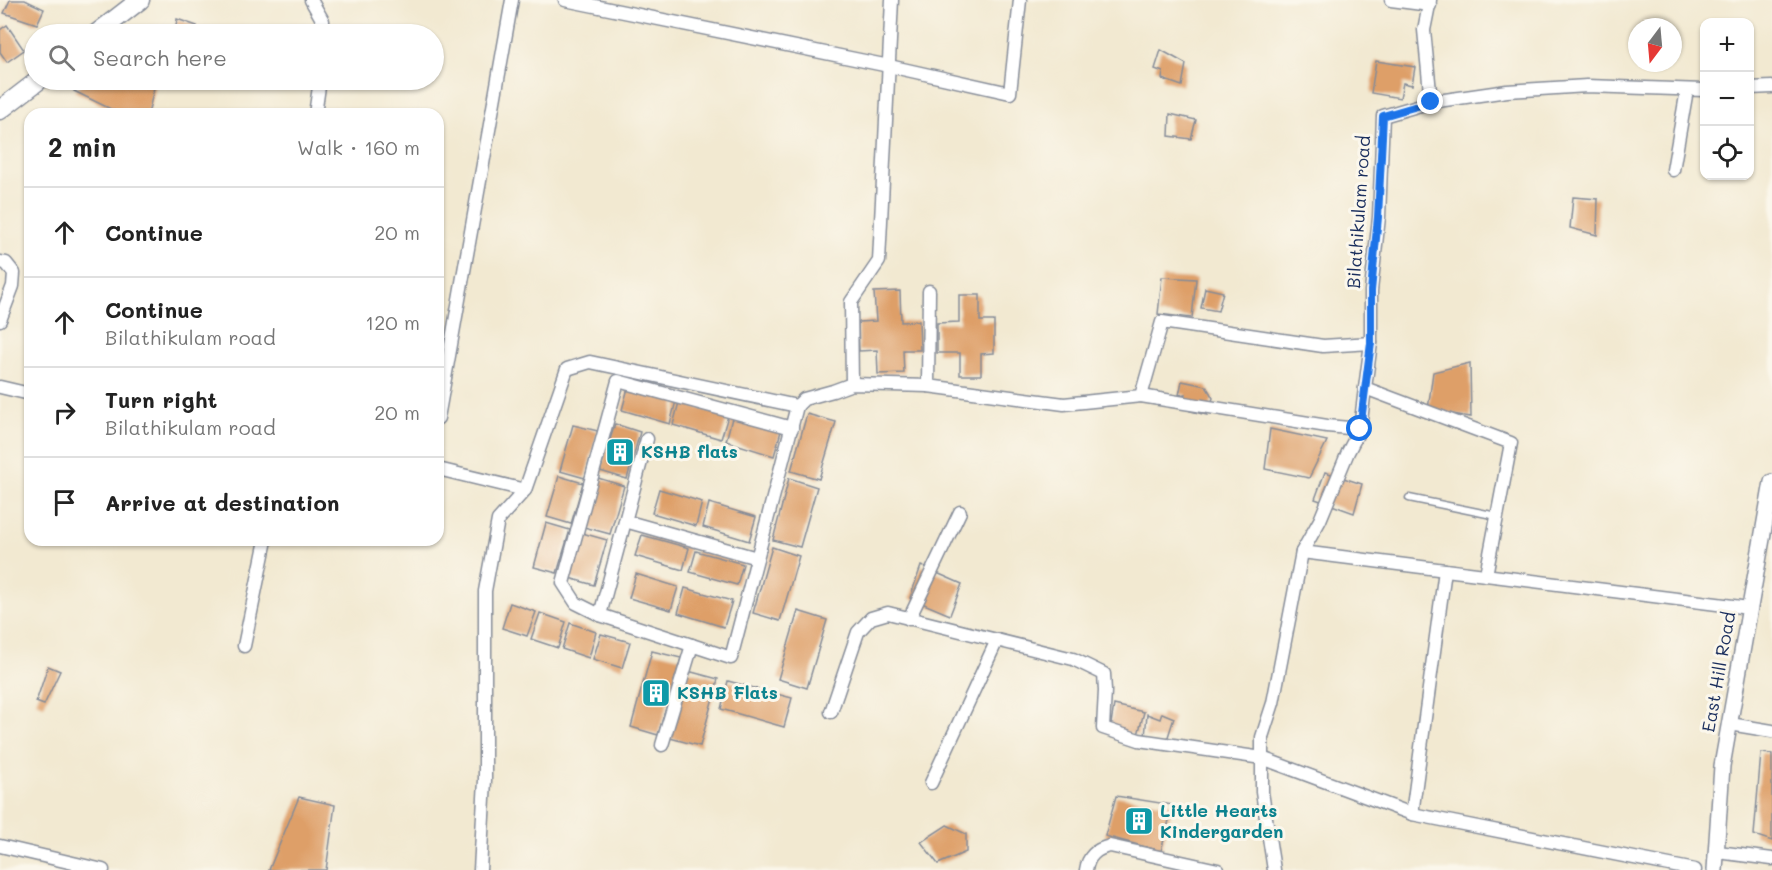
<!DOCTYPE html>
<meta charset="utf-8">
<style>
:root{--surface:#fff;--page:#f2f2f2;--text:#222;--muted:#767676;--line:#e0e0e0}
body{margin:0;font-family:Mali,sans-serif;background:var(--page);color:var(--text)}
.controls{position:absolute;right:18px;top:18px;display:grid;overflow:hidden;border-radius:12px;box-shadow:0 2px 4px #0004}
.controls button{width:54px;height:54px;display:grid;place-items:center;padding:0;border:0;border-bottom:2px solid var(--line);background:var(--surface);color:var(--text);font:30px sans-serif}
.compass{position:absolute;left:1628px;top:18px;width:54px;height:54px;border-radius:50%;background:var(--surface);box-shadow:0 2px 4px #0004;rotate:196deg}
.stop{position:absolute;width:18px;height:18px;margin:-14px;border:4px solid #1a73e8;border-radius:50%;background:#fff}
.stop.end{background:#1a73e8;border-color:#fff;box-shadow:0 2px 6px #0008}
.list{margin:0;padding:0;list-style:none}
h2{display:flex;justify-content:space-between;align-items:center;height:78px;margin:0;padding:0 24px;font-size:26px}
h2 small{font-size:20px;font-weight:400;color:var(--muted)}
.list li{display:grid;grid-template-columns:39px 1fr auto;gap:18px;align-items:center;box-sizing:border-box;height:90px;padding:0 24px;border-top:2px solid var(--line)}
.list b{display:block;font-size:22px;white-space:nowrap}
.list p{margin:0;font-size:20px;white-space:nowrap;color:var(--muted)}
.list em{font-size:20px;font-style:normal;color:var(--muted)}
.icon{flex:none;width:33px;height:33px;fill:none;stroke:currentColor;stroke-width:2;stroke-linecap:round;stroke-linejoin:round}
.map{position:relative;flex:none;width:1772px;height:870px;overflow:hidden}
.search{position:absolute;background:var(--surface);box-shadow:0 2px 4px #0004;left:24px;top:24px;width:420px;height:66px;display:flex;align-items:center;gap:15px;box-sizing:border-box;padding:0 21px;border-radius:33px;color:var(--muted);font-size:22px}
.panel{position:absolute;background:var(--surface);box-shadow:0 2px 4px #0004;left:24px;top:108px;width:420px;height:438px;border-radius:18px}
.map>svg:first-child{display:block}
.building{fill:#de9f68}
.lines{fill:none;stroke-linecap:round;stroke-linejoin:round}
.service-casing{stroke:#868c98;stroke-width:9}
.minor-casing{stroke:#868c98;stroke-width:15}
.tertiary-casing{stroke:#868c98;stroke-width:18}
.primary-casing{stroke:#868c98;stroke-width:21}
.service{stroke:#fff;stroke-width:6}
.minor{stroke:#fff;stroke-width:12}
.tertiary{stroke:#fff;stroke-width:15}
.primary{stroke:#fff;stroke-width:18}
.route{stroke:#1a73e8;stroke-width:8}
.labels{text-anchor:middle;stroke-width:6;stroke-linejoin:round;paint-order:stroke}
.street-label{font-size:18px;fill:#1b2f5e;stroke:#fbf7ec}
.culture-label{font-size:18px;font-weight:bold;fill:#0d838f;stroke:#fbf7ec;text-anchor:start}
</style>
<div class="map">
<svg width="1772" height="870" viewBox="0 0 1772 870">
<rect width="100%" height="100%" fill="#fbf7ec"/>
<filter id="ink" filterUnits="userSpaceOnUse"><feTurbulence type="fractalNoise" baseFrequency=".0167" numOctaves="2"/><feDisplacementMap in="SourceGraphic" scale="12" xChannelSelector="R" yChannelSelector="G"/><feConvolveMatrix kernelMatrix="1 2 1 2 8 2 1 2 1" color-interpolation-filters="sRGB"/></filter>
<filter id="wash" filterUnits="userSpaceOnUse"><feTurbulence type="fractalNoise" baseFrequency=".008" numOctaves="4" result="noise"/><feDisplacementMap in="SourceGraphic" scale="24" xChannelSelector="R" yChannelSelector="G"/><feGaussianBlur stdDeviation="1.35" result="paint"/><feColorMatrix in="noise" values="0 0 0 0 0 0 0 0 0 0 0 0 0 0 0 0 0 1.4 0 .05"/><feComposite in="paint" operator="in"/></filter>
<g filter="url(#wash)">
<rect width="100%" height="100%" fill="#f2e9d1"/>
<g id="blocks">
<g class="building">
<polygon points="10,0 25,0 44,9 37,24 4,13"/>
<polygon points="177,19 197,26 194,34 175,34"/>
<polygon points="7,25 24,50 7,62 0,52 0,30"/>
<polygon points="1161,50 1186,64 1182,86 1162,79 1163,72 1155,69"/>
<polygon points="1376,61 1415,67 1412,85 1403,83 1400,98 1371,93"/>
<polygon points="88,80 156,80 148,114 121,114 74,91"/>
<polygon points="1170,114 1196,120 1191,139 1169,136"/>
<polygon points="1573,197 1598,199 1597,235 1570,228"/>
<polygon points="1162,277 1196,279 1192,318 1158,314"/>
<polygon points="1205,288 1223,292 1218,311 1201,308"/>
<polygon points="900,291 901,322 919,321 920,350 903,350 904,373 878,374 877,350 859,351 858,322 876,321 874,292"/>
<polygon points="959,295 980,295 980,321 994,321 994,353 981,354 981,375 960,375 960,353 937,353 937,323 959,322"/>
<polygon points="1470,363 1471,417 1428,410 1433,372"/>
<polygon points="1182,381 1206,386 1213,398 1207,415 1190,411 1190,406 1183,406 1185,394 1179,395"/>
<polygon points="628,388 676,401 670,424 622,410"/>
<polygon points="679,402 728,416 721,439 673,425"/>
<polygon points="807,414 836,422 819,479 791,471"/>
<polygon points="732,418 781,431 774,456 726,441"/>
<polygon points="615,424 640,432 627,479 600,471"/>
<polygon points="573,425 598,431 585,478 560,471"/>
<polygon points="1270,429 1327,441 1309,478 1265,469"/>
<polygon points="1325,472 1362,484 1354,513 1315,499"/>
<polygon points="559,476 583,483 571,524 547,517"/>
<polygon points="598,478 624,486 610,534 584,527"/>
<polygon points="789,478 817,487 800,547 773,540"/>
<polygon points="659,489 702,502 696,526 652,513"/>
<polygon points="709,503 756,517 749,541 703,527"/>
<polygon points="546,523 570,530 557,573 534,567"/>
<polygon points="582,533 607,540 594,585 569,578"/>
<polygon points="642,535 689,548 683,570 635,556"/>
<polygon points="772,547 799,556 780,621 753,613"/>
<polygon points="696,551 743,564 737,585 690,572"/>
<polygon points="921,566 962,584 950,615 910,598"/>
<polygon points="636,574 678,587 671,610 629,598"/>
<polygon points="685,588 732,601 724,627 678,613"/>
<polygon points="510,603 536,612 527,636 502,628"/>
<polygon points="798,611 827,620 807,688 778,679"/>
<polygon points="540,613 566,622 558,648 531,639"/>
<polygon points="570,623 596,632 589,658 562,649"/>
<polygon points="601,634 630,642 622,668 593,659"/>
<polygon points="652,651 681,658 658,735 631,727"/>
<polygon points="48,666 60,671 44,705 36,702"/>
<polygon points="688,671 718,679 700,746 670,738"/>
<polygon points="728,681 792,698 784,727 721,709"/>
<polygon points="1114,705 1144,712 1138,735 1110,730"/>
<polygon points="1162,713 1174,718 1167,740 1145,737 1147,714 1160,719"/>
<polygon points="1761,753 1772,754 1772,841 1754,835"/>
<polygon points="1116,796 1173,805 1161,851 1105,836"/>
<polygon points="299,797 335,805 326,870 269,870"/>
<polygon points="947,825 966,834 966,852 938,864 921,842"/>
</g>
</g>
</g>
<g filter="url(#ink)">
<use href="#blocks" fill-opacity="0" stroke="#868c98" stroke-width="1.5"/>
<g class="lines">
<g class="service-casing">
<polyline id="service" points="1409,498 1497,516"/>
</g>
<g class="minor-casing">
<g id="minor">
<polyline points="311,0 323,21 323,34"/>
<polyline points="565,0 889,66 1010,93 1020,0"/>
<polyline points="1391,0 1430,5"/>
<polyline points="1430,0 1424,30 1431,102 1383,116 1379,217 1371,291 1371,343 1365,388 1511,443 1486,575"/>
<polyline points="1750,88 1772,87"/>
<polyline points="1431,102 1507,91 1587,86 1704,90"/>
<polyline points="315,114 320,80"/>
<polyline points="1673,170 1687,90"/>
<polyline points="0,262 6,263 14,273 13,286 0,320"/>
<polyline points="929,291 928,386 1064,404 1141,396 1162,322 1323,346 1371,343"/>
<polyline points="852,384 851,302 879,261 892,0"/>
<polyline points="0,387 30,394"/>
<polyline points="1141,396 1327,426 1360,429"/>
<polyline points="438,418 512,0"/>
<polyline points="647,439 600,615 731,658 797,406"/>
<polyline points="438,469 525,490"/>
<polyline points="625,521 757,558"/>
<polyline points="1302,552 1749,608"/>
<polyline points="600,615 576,603 563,583 618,381 792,428"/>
<polyline points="909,619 960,512"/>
<polyline points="244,646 266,540"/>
<polyline points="831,712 858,632 871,618 888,613 1073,659 1104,674 1105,691 1103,728 1139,740 1262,758 1412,814 1695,870"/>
<polyline points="1730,724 1772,731"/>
<polyline points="662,745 692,645"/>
<polyline points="931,783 997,640"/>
<polyline points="1412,814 1445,570"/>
<polyline points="0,846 103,870"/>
<polyline points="1718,852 1772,859"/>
<polyline points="480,870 485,780 485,591 498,520 525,490 567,369 590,362 797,406 804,399 833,391 852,384 928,386"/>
<path d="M1086 870C1088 856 1096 849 1110 846L1218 870"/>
<polyline points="1274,870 1262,792 1262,737 1273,703 1302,552 1320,520 1348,452 1360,429 1365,388"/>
</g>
</g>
<g class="tertiary-casing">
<polyline id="tertiary" points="1715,870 1722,766 1772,482"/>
</g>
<g class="primary-casing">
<g id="primary">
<polyline points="96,34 140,0"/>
<polyline points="0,110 39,80"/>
</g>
</g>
<use href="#service" class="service"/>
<use href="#minor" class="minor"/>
<use href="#tertiary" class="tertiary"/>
<use href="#primary" class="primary"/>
</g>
</g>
<g class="lines" filter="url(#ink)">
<polyline class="route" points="1360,429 1371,343 1371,291 1378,217 1383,116 1431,102"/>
</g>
<defs>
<g id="building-square" transform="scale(1.5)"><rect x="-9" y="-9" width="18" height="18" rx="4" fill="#0f9aa8" stroke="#fbf7ec"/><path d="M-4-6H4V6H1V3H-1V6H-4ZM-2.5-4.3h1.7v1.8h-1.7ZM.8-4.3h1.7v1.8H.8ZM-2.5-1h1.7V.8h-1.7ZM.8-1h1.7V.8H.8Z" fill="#fff"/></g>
</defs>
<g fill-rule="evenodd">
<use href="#building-square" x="620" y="452"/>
<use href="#building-square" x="656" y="693"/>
<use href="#building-square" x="1139" y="821"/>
</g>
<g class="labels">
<g class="street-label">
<text transform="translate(1359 212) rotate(-86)" y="6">Bilathikulam road</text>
<text transform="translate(1719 672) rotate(-80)" y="6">East Hill Road</text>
</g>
<g class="culture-label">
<text x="641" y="458">KSHB flats</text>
<text x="677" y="699">KSHB Flats</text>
<text x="1160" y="817">Little Hearts<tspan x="1160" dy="21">Kindergarden</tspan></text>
</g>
</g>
</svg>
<div class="controls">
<button>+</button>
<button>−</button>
<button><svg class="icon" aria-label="locate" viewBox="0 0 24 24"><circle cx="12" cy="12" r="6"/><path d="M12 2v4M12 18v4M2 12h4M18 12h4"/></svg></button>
</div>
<svg class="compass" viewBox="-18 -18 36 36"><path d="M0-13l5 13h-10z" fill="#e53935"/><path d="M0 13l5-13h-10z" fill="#767676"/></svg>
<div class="stop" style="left:1360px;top:429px"></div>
<div class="stop end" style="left:1431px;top:102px"></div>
<div class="search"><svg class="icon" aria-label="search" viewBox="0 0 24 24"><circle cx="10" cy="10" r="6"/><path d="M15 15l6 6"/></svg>Search here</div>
<section class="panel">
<h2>2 min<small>Walk · 160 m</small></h2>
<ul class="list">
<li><svg class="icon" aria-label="ahead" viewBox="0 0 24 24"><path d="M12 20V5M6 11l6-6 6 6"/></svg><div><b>Continue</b></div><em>20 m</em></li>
<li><svg class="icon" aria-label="ahead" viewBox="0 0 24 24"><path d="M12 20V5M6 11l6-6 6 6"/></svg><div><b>Continue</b><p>Bilathikulam road</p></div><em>120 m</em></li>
<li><svg class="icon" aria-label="right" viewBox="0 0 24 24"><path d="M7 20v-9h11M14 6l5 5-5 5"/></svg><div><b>Turn right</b><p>Bilathikulam road</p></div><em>20 m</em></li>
<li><svg class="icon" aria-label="arrive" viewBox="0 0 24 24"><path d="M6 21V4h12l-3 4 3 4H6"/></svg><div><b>Arrive at destination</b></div></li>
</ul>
</section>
</div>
